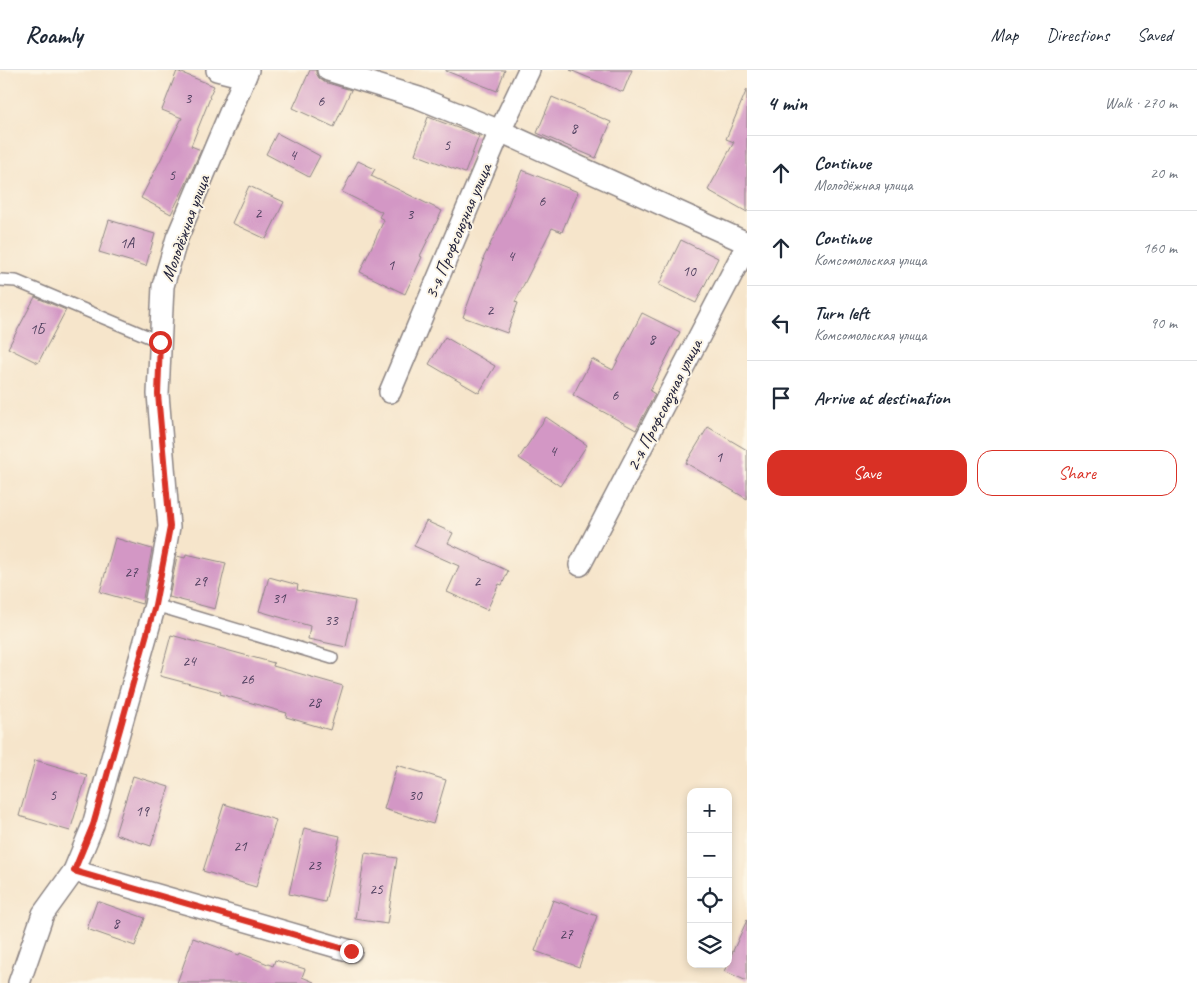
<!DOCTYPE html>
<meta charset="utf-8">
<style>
:root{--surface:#fff;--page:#f6f6f7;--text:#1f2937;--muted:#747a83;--line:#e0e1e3;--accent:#d93025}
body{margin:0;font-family:Caveat,sans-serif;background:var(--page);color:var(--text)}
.controls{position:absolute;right:15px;bottom:15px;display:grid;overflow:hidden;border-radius:10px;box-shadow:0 2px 8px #0003}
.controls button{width:45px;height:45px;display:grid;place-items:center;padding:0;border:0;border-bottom:1px solid var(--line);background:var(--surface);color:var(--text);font:25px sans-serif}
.stop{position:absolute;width:15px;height:15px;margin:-11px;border:4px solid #d93025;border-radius:50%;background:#fff}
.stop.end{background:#d93025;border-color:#fff;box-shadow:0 1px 5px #0008}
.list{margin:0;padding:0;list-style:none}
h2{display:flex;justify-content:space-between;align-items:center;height:65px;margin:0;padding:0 20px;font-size:21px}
h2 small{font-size:16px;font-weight:400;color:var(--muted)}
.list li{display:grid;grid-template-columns:32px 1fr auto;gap:15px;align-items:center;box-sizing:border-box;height:75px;padding:0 20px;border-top:1px solid var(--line)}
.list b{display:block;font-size:19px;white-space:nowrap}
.list p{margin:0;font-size:16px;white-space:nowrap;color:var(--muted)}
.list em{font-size:16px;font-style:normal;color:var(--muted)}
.actions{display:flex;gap:10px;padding:15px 20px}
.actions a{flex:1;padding:11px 0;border:1px solid var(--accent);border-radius:15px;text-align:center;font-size:18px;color:var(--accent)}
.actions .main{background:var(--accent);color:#fff}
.icon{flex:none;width:28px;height:28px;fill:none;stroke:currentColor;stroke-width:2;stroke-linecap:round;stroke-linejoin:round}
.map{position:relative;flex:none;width:747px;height:913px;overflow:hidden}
header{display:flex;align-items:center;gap:30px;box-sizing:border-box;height:70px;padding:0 25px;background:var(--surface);border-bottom:1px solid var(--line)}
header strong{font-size:24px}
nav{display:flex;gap:28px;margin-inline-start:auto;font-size:18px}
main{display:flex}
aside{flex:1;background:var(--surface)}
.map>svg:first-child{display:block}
.building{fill:#d397c5}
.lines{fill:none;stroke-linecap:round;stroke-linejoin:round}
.lane-casing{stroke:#8c8483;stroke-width:14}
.street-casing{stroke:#8c8483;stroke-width:24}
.lane{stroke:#fff;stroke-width:11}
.street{stroke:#fff;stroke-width:21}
.route{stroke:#d93025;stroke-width:6}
.labels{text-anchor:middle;stroke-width:4;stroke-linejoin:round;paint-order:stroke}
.number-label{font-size:15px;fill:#4e3f5e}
.street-label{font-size:18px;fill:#22223b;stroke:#fcf5e5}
</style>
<header>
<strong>Roamly</strong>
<nav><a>Map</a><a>Directions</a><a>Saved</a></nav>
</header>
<main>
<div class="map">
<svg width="747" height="913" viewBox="0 0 747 913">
<rect width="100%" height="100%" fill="#fcf5e5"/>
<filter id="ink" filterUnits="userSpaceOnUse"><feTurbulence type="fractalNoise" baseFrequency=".02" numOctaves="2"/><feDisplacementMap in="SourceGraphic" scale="10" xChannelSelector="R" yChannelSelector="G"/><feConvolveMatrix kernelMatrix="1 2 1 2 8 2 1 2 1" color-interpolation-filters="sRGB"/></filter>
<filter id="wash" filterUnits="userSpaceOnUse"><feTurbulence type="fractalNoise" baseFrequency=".0096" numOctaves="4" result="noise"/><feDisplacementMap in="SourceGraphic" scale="20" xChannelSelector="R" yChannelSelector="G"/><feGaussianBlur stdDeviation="1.12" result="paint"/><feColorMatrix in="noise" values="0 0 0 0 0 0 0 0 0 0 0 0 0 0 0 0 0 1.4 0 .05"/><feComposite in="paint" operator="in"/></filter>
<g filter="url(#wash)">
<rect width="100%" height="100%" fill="#f6e5cb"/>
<g id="blocks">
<g class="building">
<polygon points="310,0 316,0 316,3 319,8 324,12 351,20 334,57 293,38"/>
<polygon points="446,0 505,0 497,21 446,1"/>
<polygon points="570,0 632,0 623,22"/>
<polygon points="177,1 214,16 209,27 210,28 191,76 201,80 185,116 171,144 141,128 182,48 162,40"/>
<polygon points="747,19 747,142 708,120 734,72 726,69"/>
<polygon points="552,27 611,52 596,88 537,63"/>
<polygon points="428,47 479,66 465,103 415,84"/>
<polygon points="277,63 320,86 309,107 266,84"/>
<polygon points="358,91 375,99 371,106 442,141 420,186 422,187 405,224 360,202 384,150 379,147 382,142 342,122"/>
<polygon points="522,100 578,122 562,162 552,158 515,232 518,233 507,263 463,247 484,190 483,189 502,150"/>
<polygon points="249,116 284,132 266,169 232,153"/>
<polygon points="109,150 155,164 146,196 99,182"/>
<polygon points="681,170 718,188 696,233 659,215"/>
<polygon points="35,227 66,240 38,293 8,278"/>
<polygon points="642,243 680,262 650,321 655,324 636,360 573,325 592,289 613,300"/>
<polygon points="445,267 495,296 479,323 429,294"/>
<polygon points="546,347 587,375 560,416 519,388"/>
<polygon points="708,357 747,380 747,429 686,393"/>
<polygon points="426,451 453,463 448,473 508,501 502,515 499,514 487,540 447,522 459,496 414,476"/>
<polygon points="115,468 152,479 142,534 100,522"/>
<polygon points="186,484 226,493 215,539 169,527 177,486 185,488"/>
<polygon points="269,507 298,515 297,520 355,531 346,577 308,569 310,556 259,541"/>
<polygon points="171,565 274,593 273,596 343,616 330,660 286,647 287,643 220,624 221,622 160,606"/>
<polygon points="35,690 87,705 70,761 19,746"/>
<polygon points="397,695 446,710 433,754 384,739"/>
<polygon points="133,706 169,717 151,776 115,764"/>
<polygon points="224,734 276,750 256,817 203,801"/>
<polygon points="304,758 340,766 325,832 289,824"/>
<polygon points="365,783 397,788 387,854 355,849"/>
<polygon points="553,830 597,846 579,897 535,881"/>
<polygon points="97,831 145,848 135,876 87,859"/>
<polygon points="747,850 747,911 724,901 728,894 728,892"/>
<polygon points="193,868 239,885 240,883 273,896 275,890 305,899 302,907 314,912 314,913 177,913"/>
</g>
</g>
</g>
<g filter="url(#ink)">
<use href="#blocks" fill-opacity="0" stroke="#8c8483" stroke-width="1"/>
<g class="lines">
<g class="lane-casing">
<g id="lane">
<polyline points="0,210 16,211 161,272"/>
<polyline points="155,535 332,588"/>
</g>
</g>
<g class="street-casing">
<g id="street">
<polyline points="217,0 245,7"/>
<polyline points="328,0 419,28 500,61 747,173"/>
<polyline points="390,322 500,61 529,0"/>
<polyline points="580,495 747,175"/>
<polyline points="74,801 351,881"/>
<polyline points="19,913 43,844 74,801 93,755 155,535 169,457 158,324 163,216 177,168 248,0"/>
</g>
</g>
<use href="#lane" class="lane"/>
<use href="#street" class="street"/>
</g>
</g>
<g class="lines" filter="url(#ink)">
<polyline class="route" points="160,272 158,324 170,457 155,535 93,755 74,801 351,881"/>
</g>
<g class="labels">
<g class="number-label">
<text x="188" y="33">3</text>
<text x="321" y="36">6</text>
<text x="574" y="63">8</text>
<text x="447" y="80">5</text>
<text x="293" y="90">4</text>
<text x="172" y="110">5</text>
<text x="542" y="136">6</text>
<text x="258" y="148">2</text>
<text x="410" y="149">3</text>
<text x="127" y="178">1А</text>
<text x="511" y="191">4</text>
<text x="391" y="200">1</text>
<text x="689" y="206">10</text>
<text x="490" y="245">2</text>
<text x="37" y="264">1Б</text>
<text x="652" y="274">8</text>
<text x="615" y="330">6</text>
<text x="553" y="386">4</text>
<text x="719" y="392">1</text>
<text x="131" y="507">27</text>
<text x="200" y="516">29</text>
<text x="477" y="516">2</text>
<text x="279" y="533">31</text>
<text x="331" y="555">33</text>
<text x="189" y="596">24</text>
<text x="247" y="614">26</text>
<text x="314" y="637">28</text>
<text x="53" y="730">5</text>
<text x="415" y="730">30</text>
<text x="142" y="746">19</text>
<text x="240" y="781">21</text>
<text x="314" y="800">23</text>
<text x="376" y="824">25</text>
<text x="116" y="858">8</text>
<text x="566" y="869">27</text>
</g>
<g class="street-label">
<text transform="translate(185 158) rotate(-70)" y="6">Молодёжная улица</text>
<text transform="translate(458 161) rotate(-67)" y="6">3-я Профсоюзная улица</text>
<text transform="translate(664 335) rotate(-63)" y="6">2-я Профсоюзная улица</text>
</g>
</g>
</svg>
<div class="controls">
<button>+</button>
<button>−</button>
<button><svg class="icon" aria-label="locate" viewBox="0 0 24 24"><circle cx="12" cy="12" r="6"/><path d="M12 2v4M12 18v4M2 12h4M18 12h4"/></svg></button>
<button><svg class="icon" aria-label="layers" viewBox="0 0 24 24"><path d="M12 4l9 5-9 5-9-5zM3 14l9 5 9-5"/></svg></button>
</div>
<div class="stop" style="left:160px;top:272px"></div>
<div class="stop end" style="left:351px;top:881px"></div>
</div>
<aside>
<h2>4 min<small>Walk · 270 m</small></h2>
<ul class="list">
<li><svg class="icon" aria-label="ahead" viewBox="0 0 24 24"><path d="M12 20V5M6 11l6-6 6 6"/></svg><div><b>Continue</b><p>Молодёжная улица</p></div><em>20 m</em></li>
<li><svg class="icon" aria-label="ahead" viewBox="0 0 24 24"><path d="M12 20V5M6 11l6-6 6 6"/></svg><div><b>Continue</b><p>Комсомольская улица</p></div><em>160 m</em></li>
<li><svg class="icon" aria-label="left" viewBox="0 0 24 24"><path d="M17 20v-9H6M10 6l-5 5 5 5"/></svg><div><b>Turn left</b><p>Комсомольская улица</p></div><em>90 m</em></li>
<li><svg class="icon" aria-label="arrive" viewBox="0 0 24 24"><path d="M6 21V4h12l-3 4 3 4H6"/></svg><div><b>Arrive at destination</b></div></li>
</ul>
<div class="actions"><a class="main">Save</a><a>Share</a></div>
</aside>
</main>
